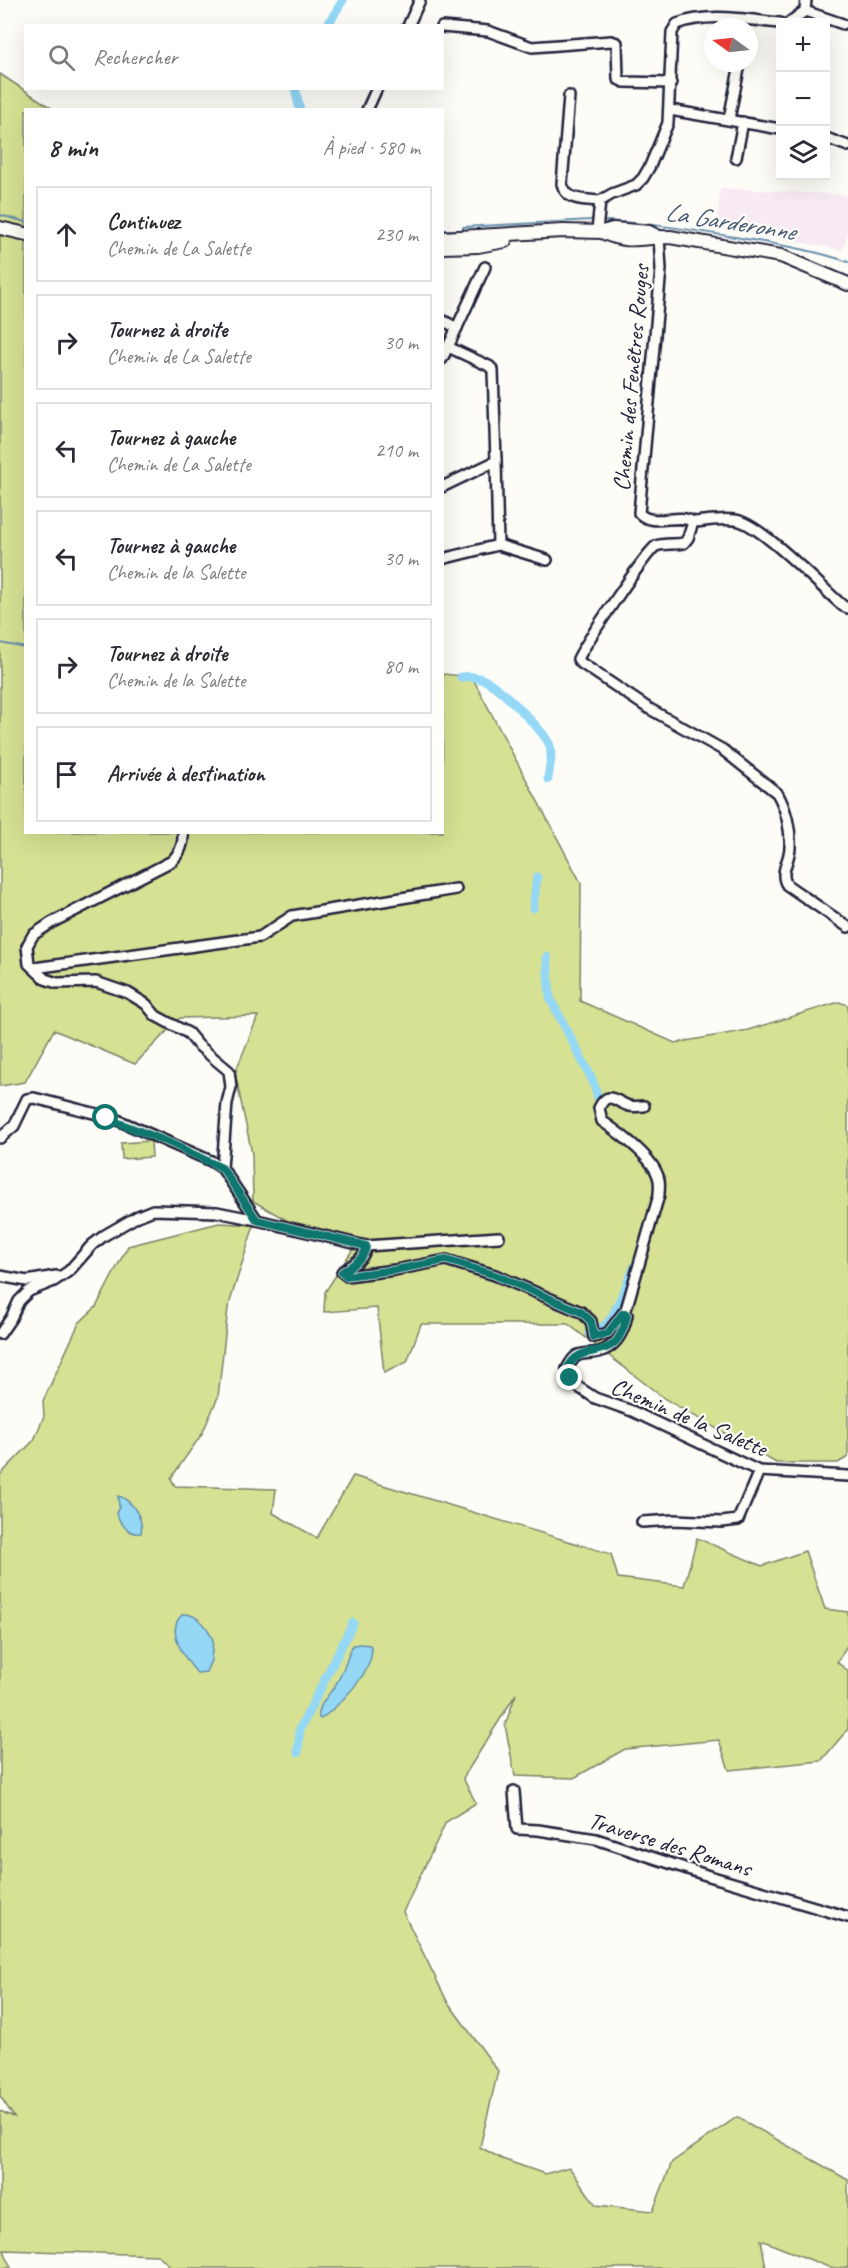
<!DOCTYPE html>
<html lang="fr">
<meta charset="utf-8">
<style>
:root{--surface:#fff;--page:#f7f7f7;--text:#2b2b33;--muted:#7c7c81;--line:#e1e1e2}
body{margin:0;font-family:Caveat,sans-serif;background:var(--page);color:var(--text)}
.controls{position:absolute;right:18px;top:18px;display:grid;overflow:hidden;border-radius:0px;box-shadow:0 6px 24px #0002}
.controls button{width:54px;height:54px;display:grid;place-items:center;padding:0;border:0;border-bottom:2px solid var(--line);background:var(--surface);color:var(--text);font:30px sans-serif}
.compass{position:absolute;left:704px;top:18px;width:54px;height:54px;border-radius:50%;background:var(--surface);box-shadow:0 6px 24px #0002;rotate:285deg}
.stop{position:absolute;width:18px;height:18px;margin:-14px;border:4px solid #0f766e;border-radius:50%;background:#fff}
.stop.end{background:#0f766e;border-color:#fff;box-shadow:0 2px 6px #0008}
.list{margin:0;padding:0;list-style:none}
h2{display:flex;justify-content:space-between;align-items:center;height:78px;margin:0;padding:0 24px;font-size:26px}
h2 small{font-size:20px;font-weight:400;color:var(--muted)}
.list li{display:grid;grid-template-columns:39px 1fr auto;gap:18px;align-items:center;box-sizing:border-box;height:96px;margin:0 12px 12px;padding:0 12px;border:2px solid var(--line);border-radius:0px}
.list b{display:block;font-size:22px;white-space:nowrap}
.list p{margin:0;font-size:20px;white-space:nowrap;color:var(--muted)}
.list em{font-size:20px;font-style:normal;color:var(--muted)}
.icon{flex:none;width:33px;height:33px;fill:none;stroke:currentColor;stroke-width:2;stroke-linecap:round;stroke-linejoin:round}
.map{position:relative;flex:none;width:848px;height:2268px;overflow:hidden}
.search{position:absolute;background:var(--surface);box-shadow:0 6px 24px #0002;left:24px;top:24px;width:420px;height:66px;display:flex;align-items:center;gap:15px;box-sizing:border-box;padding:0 21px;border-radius:0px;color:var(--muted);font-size:22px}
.panel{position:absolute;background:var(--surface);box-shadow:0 6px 24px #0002;left:24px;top:108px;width:420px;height:726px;border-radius:0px}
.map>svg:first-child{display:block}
.built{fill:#f7eaf2}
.green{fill:#d6e193;stroke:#7c8267;stroke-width:1.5}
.water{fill:#94d8f6;stroke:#668fab;stroke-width:1.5}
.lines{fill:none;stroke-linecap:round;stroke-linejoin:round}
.stream{stroke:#668fab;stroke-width:2}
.canal{stroke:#94d8f6;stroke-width:9}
.minor-casing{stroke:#22223b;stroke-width:14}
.major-casing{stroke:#22223b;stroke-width:16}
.minor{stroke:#fdfcf7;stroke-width:9}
.major{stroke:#fdfcf7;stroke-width:12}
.route{stroke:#0f766e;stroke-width:8}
.labels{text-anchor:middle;stroke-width:4.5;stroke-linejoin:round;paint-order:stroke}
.street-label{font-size:24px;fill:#22223b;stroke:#fdfcf7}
.water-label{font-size:26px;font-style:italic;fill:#445973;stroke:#fdfcf7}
</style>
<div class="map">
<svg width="848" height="2268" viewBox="0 0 848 2268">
<rect width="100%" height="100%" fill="#fdfcf7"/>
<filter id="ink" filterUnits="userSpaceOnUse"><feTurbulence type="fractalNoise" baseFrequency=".0167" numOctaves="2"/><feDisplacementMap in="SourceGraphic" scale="12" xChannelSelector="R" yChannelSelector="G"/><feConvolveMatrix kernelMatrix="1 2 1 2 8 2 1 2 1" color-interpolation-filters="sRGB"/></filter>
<g filter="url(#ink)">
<polygon class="built" points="720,188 848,195 848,233 843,250 717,227"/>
<g class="green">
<polygon points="0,74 53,109 26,110 26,832 442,832 443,674 472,677 581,883 580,1001 675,1043 748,1030 839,1002 848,1005 848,1457 838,1463 776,1463 665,1399 568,1324 421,1324 407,1362 384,1373 377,1308 324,1312 325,1292 353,1249 302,1229 253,1201 252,1154 235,1073 258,1016 180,1018 135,1064 54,1030 25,1082 0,1086"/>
<polygon points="151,1141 152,1157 122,1159 121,1143"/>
<polygon points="219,1223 254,1225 228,1308 218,1397 202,1434 171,1478 175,1486 276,1489 273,1513 317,1538 353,1476 611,1554 618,1578 684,1586 697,1538 762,1566 805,1551 825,1609 848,1612 848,1644 837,1662 848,1671 848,1729 821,1761 729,1770 719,1740 625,1749 574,1778 515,1776 505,1725 516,1694 463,1778 476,1803 446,1822 403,1912 447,2001 498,2071 480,2147 502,2159 545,2174 569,2167 596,2205 653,2211 672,2162 737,2117 848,2180 848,2268 831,2268 761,2240 766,2268 167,2268 169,2265 158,2255 4,2250 11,2268 0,2268 0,2111 14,2117 0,2096 0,1475 34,1440 44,1416 43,1401 79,1323 96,1307 128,1246"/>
</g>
<g class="water">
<path d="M118 1496C132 1499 144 1520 141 1533 129 1535 120 1524 116 1513L119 1507Z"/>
<path d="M183 1614C197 1613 208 1627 213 1640L211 1660 206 1672 197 1673C185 1659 164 1630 183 1614Z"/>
<path d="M360 1644 370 1645C380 1666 337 1707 321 1719L319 1718C318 1703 329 1696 336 1684 343 1673 347 1660 351 1648L353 1645Z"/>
</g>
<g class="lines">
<g class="stream">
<polyline points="0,215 26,222"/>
<path d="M606 221C649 223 692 230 735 237 773 244 811 249 848 262"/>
<polyline points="442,230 463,230 463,227 591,220"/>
<polyline points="0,643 26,648"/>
</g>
<g class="canal">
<polyline points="327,26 343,0"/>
<polyline points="295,88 300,110"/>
<path d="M461 677C469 676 477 677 484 680 498 685 546 733 550 746 553 756 549 769 548 779"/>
<polyline points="533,908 537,877"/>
<polyline points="547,957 550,998 592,1079 598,1098"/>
<polyline points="589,1333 606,1325 612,1317 635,1266"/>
<polyline points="298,1752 300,1729 353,1623"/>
</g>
<g class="minor-casing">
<g id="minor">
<polyline points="805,11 843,24"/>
<polyline points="790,22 805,11 806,0"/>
<polyline points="408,26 420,0"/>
<polyline points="442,27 488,31 532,47 611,41 617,43 618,79 624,82 671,83"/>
<path d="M569 96 562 184C567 202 584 199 600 201"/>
<polyline points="367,110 377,88"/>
<polyline points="670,110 780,129"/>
<polyline points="729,119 740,64"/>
<polyline points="826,138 848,146"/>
<polyline points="736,158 743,122"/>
<path d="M597 231 600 201 612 194 636 185 643 178 650 166 668 123 672 32 677 24C709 12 747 20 780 23"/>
<path d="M659 237 661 269 639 513C653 528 678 512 693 522L688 538 684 543C675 545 664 543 656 546 646 552 585 644 578 659L581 663 648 708 723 750 777 793C786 808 791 830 790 848 789 862 779 873 787 885L848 927"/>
<polyline points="442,320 457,328"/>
<polyline points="442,359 448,347"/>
<polyline points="442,487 496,461 493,370 489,366 448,347 485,267"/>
<path d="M693 522C706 521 722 518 735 520 759 522 822 588 843 606L848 608"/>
<polyline points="498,545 547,560"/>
<polyline points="442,559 498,545 496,461"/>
<path d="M183 832C184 845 180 852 172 861L51 923 33 935 27 946 29 964 45 979 57 983 96 982 128 993 146 1004 156 1016 188 1033 198 1045 229 1071 231 1087 227 1103 222 1168"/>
<polyline points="34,968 260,937 292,916 456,889"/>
<path d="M0 1138 14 1126 27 1099 34 1098 113 1118 211 1161 222 1168 257 1220 366 1246C365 1259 352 1265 342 1272L347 1276 395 1270 446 1260 495 1275 581 1312 591 1321 594 1337 608 1333 623 1313 627 1315C624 1331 617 1347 599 1352 581 1356 577 1349 567 1369L572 1383 595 1398 632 1411 759 1471 848 1476"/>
<polyline points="366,1246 499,1237"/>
<polyline points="0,1276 27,1281 56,1276"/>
<path d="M625 1313 659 1195C659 1190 660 1185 659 1180 655 1158 619 1133 602 1121L599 1108C608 1089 616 1102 629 1106 633 1107 640 1106 644 1106"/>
<polyline points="0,1334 11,1318 19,1301 29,1291 54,1281 69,1271 92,1245 105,1235 138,1216 153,1210 186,1211 217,1212 257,1220"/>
<polyline points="642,1522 674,1520 722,1522 738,1520 759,1471"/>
<polyline points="514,1791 517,1829 538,1830 596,1839 706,1875 848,1917"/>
</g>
</g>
<g class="major-casing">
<g id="major">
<polyline points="0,228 26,234"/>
<path d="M602 232C629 245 642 237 670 237L781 256 848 284"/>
<polyline points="442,238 563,231 602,232 613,229 649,232 659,237"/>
<polyline points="442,247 478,246 505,241"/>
</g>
</g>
<use href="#minor" class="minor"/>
<use href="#major" class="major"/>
</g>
</g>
<g class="lines" filter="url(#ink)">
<path class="route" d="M106 1118 168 1142 222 1168 257 1220 366 1246C365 1259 352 1265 342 1272L346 1276 395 1270 446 1260 495 1275 581 1312 591 1321 594 1337 608 1333 623 1313H625L627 1315C616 1370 583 1336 567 1369L570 1378"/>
</g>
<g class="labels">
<g class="street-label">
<text transform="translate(631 378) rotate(-85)" y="8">Chemin des Fenêtres Rouges</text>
<text transform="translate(689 1417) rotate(23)" y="8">Chemin de la Salette</text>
<text transform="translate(670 1844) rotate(17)" y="8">Traverse des Romans</text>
</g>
<g class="water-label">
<text transform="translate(730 221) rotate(9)" y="9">La Garderonne</text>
</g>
</g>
</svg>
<div class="controls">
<button>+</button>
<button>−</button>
<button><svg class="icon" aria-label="layers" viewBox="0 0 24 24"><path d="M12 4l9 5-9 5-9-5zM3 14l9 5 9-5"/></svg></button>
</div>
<svg class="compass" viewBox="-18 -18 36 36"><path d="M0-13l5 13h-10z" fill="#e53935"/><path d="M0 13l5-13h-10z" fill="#7c7c81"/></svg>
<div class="stop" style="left:106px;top:1118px"></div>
<div class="stop end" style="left:570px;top:1378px"></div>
<div class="search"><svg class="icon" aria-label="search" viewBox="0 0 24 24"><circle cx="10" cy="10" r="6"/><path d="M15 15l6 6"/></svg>Rechercher</div>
<section class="panel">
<h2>8 min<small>À pied · 580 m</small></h2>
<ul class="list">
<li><svg class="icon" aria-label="ahead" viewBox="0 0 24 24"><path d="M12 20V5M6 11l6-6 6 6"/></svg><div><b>Continuez</b><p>Chemin de La Salette</p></div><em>230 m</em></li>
<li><svg class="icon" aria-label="right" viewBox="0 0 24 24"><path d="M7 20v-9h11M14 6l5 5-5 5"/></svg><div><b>Tournez à droite</b><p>Chemin de La Salette</p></div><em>30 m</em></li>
<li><svg class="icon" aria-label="left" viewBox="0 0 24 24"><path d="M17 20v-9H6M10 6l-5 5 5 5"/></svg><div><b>Tournez à gauche</b><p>Chemin de La Salette</p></div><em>210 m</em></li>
<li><svg class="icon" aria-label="left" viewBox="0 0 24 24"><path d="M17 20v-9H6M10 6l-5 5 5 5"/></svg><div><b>Tournez à gauche</b><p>Chemin de la Salette</p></div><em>30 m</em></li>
<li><svg class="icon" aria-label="right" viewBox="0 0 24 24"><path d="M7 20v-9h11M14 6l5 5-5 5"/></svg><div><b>Tournez à droite</b><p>Chemin de la Salette</p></div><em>80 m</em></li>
<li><svg class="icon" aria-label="arrive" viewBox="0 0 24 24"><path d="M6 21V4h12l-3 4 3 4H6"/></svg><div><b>Arrivée à destination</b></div></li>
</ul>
</section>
</div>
